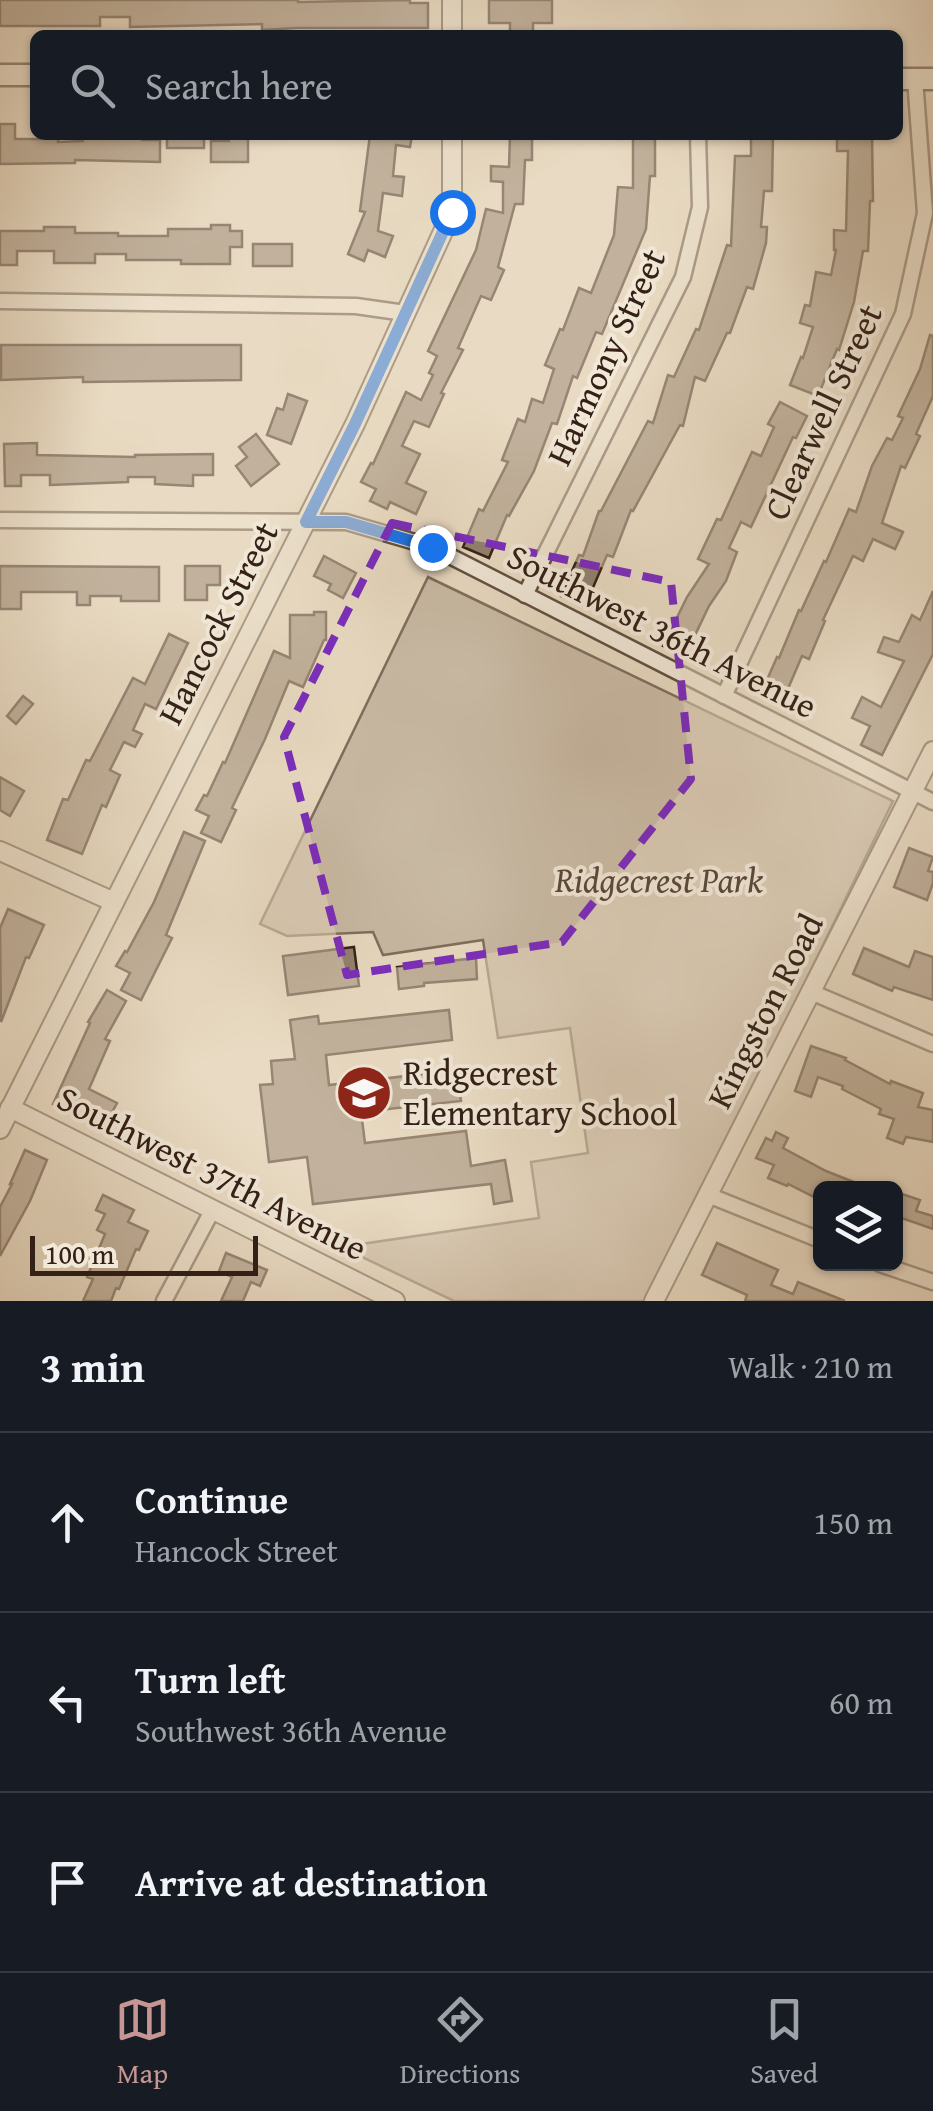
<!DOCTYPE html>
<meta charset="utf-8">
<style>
:root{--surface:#171b24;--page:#242831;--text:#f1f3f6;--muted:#9ea1a6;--line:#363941;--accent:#c59692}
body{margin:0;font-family:"Gentium Book Plus",serif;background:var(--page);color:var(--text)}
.controls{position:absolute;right:30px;bottom:30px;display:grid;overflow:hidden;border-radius:15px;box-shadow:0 2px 8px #0004}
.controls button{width:90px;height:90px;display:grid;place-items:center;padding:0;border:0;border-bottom:2px solid var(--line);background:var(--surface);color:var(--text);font:50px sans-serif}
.scale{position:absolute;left:30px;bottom:25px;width:228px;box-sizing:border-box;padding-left:10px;border:5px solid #342016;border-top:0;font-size:28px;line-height:35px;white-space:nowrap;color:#342016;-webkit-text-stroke:8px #f1e8d8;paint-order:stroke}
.stop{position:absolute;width:30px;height:30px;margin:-22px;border:8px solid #1a73e8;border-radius:50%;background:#fff}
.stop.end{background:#1a73e8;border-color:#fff;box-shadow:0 2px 10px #0008}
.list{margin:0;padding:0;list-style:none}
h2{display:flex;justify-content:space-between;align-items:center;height:130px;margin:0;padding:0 40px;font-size:42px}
h2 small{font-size:32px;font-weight:400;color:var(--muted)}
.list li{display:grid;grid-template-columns:65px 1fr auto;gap:30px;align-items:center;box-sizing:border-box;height:180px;padding:0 40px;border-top:2px solid var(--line)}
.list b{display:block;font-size:38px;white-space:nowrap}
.list p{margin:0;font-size:32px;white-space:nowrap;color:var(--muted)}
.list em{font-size:32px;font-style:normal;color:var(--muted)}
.icon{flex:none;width:55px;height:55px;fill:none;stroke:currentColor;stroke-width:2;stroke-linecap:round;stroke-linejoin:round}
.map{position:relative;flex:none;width:933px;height:1301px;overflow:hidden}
.search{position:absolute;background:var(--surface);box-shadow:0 2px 8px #0004;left:30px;right:30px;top:30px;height:110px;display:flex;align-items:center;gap:25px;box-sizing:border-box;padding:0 35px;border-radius:15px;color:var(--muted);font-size:38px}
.sheet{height:670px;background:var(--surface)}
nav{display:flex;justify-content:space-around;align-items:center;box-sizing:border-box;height:140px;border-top:2px solid var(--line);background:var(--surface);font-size:28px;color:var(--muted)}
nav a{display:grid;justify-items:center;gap:5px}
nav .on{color:var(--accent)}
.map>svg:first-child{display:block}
.green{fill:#cabba6;stroke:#7f6e5e;stroke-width:2.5}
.building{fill:#928170;stroke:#342016;stroke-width:2.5}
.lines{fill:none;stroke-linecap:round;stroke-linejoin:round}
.minor-casing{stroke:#614f41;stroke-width:19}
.tertiary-casing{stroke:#614f41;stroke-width:22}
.secondary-casing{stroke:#342016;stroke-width:25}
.minor{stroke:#f1e8d8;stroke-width:14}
.tertiary{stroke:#f1e8d8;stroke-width:18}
.secondary{stroke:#f1e8d8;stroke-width:20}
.route{stroke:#1a73e8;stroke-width:12}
.marked{fill:none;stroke:#7b2cbf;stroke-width:8;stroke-dasharray:20 12;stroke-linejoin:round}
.labels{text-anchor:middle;stroke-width:8;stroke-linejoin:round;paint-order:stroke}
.street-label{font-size:35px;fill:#342016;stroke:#f1e8d8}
.park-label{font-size:35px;font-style:italic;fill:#5a473a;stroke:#f1e8d8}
.poi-label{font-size:35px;fill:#342016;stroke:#f1e8d8;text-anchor:start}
</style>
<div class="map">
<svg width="933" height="1301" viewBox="0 0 933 1301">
<rect width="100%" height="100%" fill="#e9dbc3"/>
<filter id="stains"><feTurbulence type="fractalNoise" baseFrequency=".002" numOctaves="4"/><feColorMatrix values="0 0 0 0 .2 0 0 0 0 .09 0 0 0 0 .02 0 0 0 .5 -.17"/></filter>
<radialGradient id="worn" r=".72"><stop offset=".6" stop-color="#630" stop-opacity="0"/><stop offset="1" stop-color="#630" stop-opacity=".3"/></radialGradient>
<polygon class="green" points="428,577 893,801 650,1301 454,1301 341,1247 539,1218 531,1162 588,1153 570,1028 498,1038 483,940 383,955 373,932 287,936 260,924"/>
<g class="building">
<polygon points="0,0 298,0 298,2 410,0 410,3 428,3 428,28 297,28 262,30 262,24 130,27 130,17 100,17 100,26 0,26"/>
<polygon points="489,0 552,0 552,23 533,23 533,35 510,35 510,23 489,23"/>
<polygon points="0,124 15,124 15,139 41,139 41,135 58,135 58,142 83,141 84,135 142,135 142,140 160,140 160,162 75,160 75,163 0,164"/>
<rect x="167" y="135" width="37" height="13"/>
<polygon points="229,135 248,135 248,162 211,162 211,141 229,141"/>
<polygon points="370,135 412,135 410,147 396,145 393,176 404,177 402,196 383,193 378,231 393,236 385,257 368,250 364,261 348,254 365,212 360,211"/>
<polygon points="510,135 532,135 532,160 525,160 523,204 515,204 498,267 504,270 491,300 481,296 458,348 463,350 441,393 444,394 429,427 414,421 402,446 420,454 406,483 426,492 416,514 390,502 387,509 370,501 376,489 361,482 371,463 373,464 406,392 421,400 433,375 429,373 437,356 428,351 476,250 486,209 503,213 503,182 491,181 491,166 509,167"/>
<polygon points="633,135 655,135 655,176 650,176 646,229 602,334 596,332 577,378 573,376 557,424 552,423 534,471 509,516 507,515 489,558 463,547 479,509 483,511 508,462 502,460 518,419 525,422 532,399 543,403 554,369 545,365 560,329 563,330 579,288 591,293 614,235 618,187 633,188"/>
<polygon points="751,135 773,135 772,191 764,191 761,227 767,227 766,243 753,289 747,287 730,333 727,333 705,381 695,377 683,426 680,425 633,511 631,510 613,557 607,555 585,606 561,596 579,555 583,556 599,511 601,511 648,421 653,423 668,375 674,377 696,329 699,330 727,245 731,246 735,156 751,156"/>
<polygon points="837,135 872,135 873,201 870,201 868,251 863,251 854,302 839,350 837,349 818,396 790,385 801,357 803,358 813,327 800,323 805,305 810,306 816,272 831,275 836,250 834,250 834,230 846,231 848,151 837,151"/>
<polygon points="211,225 230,225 230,231 242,231 242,247 230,247 230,264 181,264 181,260 126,260 126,254 95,254 95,263 54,263 54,251 17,251 17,265 0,265 0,231 44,231 44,227 75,227 75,233 118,233 118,236 168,236 168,229 211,229"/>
<rect x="253" y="244" width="39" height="22"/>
<polygon points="930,335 933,336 933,396 916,434 920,436 905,468 901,466 882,523 903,532 895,549 873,539 863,561 853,556 823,620 825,621 809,659 802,656 781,705 760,696 777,657 779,658 799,610 801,611 824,561 826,562 849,509 856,512 872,466 887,438 892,440 903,418 898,416 920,369"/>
<polygon points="1,345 241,345 241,380 83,382 83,377 1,380"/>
<polygon points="288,394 307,401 291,444 267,435 277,408 283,410"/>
<polygon points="780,402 807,416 796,438 793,437 751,527 741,522 729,548 737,552 726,581 709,606 685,656 663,646 687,597 709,564 698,559 717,519 721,520 752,452 761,456 774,427 768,424"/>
<polygon points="256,434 279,464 251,486 236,466 247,457 239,447"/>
<polygon points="37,443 37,455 135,457 135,455 213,454 213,475 193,475 193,486 155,484 155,477 128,477 128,482 50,485 50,475 21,475 21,486 5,486 4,444"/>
<polygon points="324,556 356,573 343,598 328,590 331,584 314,576"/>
<polygon points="0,566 159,567 159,601 121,601 121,596 90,596 90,605 77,605 77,592 21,592 21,609 0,609"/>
<polygon points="185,566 220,566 220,585 207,585 207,600 185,600"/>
<polygon points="933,591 933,654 882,755 861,745 870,726 852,718 862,697 881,707 904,661 878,652 884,637 899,642 912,615 920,620"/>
<polygon points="314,612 326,612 326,640 324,640 303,687 289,681 265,739 232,808 236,810 221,842 201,833 209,816 196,810 204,795 207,796 223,762 225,763 274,651 290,658 290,615 314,615"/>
<polygon points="169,634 188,643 156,709 145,704 133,730 142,734 135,747 124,742 110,770 120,775 106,807 102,805 82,854 47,840 63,799 68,800 86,760 90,761 133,678 145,684"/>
<polygon points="23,696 33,704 16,724 7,716"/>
<polygon points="0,777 24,791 10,816 0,810"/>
<polygon points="184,832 205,841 166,935 172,938 141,1000 121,990 130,973 116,966 125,951 127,952 154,902"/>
<polygon points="909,848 933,857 928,871 933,872 933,883 927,900 894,887"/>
<polygon points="8,909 44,925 29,958 26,957 1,1022 0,928"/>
<polygon points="354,947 359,986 288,995 283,956"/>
<polygon points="864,948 909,967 915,951 933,957 933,1000 894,987 892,991 853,974"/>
<polygon points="476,958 477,979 424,983 424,986 399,989 397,967"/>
<polygon points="107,990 126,1001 105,1039 110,1041 89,1089 117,1103 109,1118 82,1104 78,1114 53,1104 90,1023 88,1022"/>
<polygon points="449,1010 452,1040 326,1055 329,1085 457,1070 461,1101 361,1112 365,1143 466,1131 471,1166 505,1160 512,1201 494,1204 491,1184 313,1204 307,1157 269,1162 260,1085 273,1084 271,1061 295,1059 290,1020 318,1016 319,1024"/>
<polygon points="811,1046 846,1058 845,1060 890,1084 891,1081 923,1093 918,1107 933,1110 933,1142 906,1137 903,1144 887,1138 894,1119 879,1114 881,1109 842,1089 843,1086 818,1077 811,1097 795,1091"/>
<polygon points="776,1132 788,1138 783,1148 826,1171 869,1188 820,1188 820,1200 788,1184 787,1186 768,1178 774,1165 756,1158 766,1138 772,1141"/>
<polygon points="25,1150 47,1160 30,1201 0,1256 0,1207 12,1184 10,1184"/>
<polygon points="896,1192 920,1200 916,1211 933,1216 933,1229 896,1216"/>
<polygon points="103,1195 134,1210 128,1222 148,1231 139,1250 136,1249 119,1289 116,1288 111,1301 83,1301 93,1279 87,1277 105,1234 97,1230 105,1214 96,1210"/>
<polygon points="717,1243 778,1270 771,1285 793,1294 798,1282 845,1301 745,1301 747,1295 702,1275"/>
<polygon points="226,1253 267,1270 260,1286 251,1282 243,1301 221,1301 232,1277 219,1271"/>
</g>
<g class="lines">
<g class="minor-casing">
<g id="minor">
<polyline points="0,301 356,306 405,313"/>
<polyline points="0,520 346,522 432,547 933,802"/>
<polyline points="525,595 683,277 700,207 698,135"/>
<polyline points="724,696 903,314 925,213 915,79"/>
<polyline points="811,992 933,1044"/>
<polyline points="708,1195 820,1240"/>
<polyline points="880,1264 933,1282"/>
<polyline points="164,1301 213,1209"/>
</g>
</g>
<g class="tertiary-casing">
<g id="tertiary">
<polyline points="452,35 452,0"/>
<polyline points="0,851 114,902"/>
<polyline points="10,1108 395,1301"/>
<polyline points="0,1129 355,424 452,212 452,135"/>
<polyline points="654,1301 933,751"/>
</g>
</g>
<g class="secondary-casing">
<g id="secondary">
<polyline points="0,75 35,75"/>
<polyline points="898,79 933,79"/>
</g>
</g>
<use href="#minor" class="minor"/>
<use href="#tertiary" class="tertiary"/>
<use href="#secondary" class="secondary"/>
</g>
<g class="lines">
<polyline class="route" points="432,547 346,522 306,522 355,424 452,212"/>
</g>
<path d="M0 0H933V1301H0ZM392 523 671 582 691 779 562 942 347 975 284 737Z" fill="#e9dbc3" fill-opacity=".55" fill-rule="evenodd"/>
<path class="marked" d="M392 523 671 582 691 779 562 942 347 975 284 737Z"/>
<defs>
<g id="school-disc" transform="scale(2.875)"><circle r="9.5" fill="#8f2418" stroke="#f1e8d8"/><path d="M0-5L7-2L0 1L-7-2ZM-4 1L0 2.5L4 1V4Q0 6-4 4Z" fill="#fff"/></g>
</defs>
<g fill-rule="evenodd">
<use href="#school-disc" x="364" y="1093"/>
</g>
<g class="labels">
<g class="street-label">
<text transform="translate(606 357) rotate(-65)" y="12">Harmony Street</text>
<text transform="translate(823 412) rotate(-65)" y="12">Clearwell Street</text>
<text transform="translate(218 623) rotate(-63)" y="12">Hancock Street</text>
<text transform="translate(662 631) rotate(27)" y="12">Southwest 36th Avenue</text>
<text transform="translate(765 1011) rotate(-63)" y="12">Kingston Road</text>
<text transform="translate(212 1173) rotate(27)" y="12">Southwest 37th Avenue</text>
</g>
<g class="park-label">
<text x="659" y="892">Ridgecrest Park</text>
</g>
<g class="poi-label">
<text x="403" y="1085">Ridgecrest<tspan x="403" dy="40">Elementary School</tspan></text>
</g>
</g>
<rect width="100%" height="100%" filter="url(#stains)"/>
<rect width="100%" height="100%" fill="url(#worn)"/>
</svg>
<div class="controls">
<button><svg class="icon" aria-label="layers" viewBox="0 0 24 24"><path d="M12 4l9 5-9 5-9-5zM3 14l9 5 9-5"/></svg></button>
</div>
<div class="scale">100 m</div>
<div class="stop" style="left:452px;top:212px"></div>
<div class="stop end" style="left:432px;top:547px"></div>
<div class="search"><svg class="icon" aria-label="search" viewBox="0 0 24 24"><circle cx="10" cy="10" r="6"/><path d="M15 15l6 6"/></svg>Search here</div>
</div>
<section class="sheet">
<h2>3 min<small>Walk · 210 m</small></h2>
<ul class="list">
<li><svg class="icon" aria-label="ahead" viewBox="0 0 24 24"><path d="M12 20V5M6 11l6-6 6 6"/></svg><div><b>Continue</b><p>Hancock Street</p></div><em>150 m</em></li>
<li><svg class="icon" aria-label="left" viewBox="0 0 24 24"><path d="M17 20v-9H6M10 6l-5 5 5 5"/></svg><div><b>Turn left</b><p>Southwest 36th Avenue</p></div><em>60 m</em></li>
<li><svg class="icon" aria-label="arrive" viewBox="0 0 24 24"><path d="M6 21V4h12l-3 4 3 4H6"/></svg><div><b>Arrive at destination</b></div></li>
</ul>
</section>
<nav>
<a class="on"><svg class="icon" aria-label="map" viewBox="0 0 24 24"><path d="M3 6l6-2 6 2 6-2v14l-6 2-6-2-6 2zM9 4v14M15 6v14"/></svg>Map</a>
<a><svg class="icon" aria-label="directions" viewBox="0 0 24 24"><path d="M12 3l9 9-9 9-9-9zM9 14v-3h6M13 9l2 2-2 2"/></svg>Directions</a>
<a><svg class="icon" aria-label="saved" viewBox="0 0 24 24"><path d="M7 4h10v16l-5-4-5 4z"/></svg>Saved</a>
</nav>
